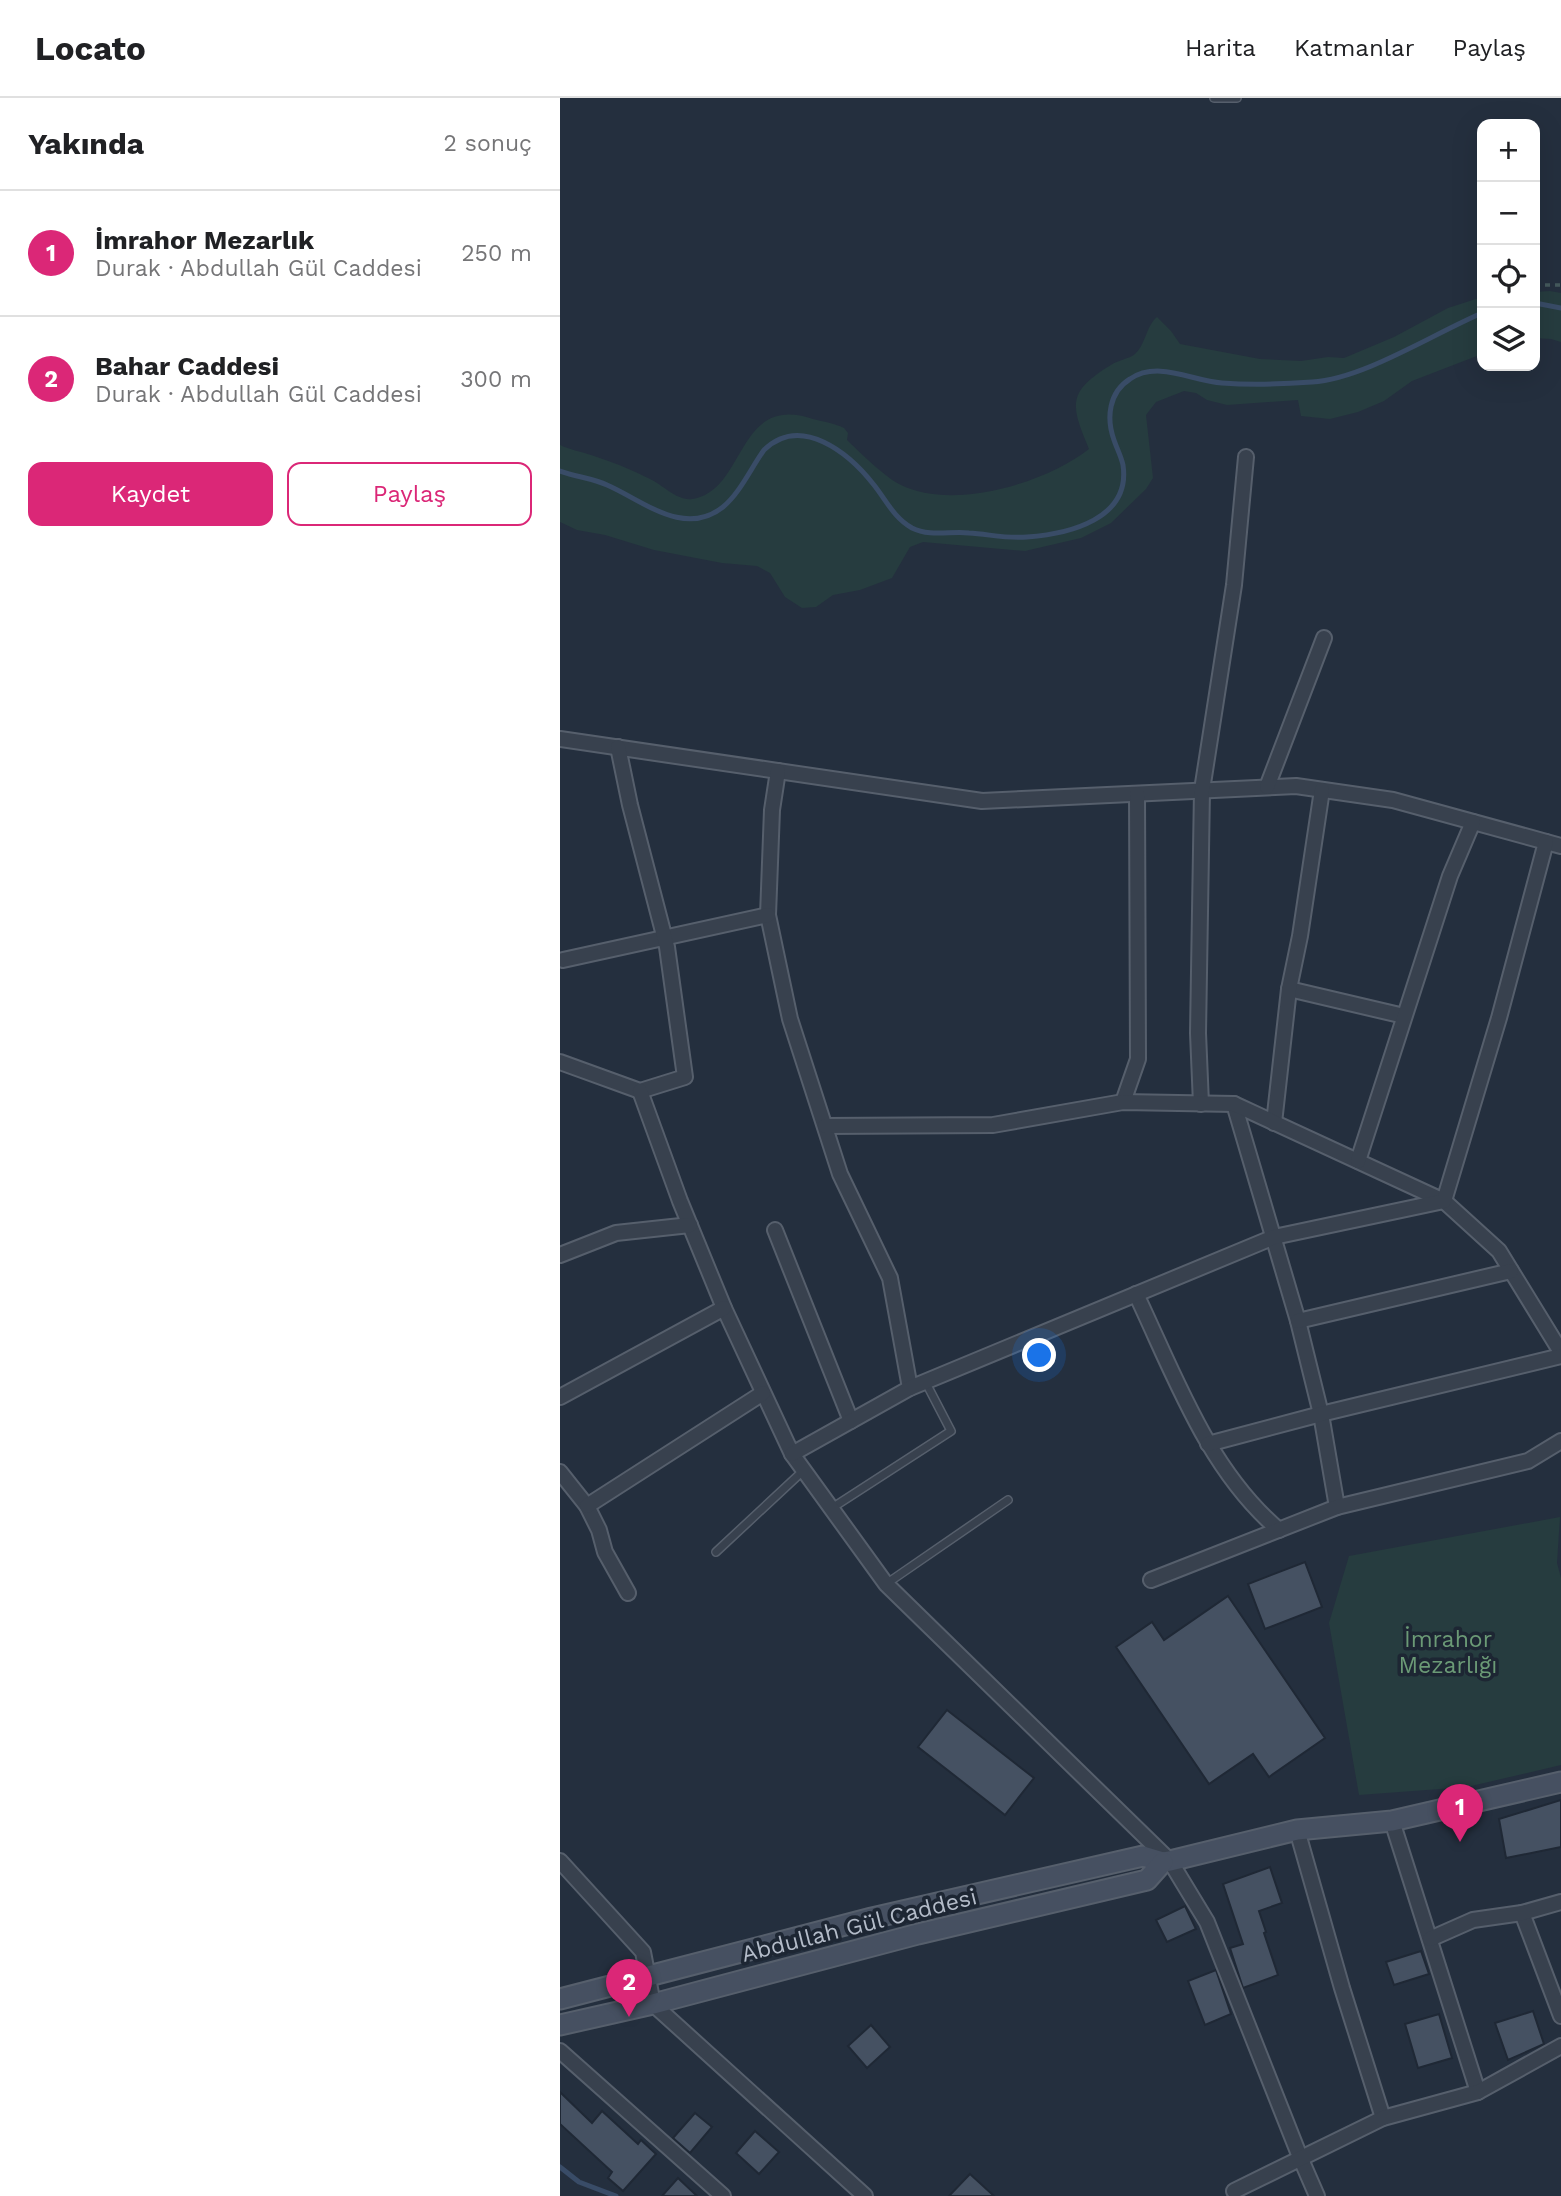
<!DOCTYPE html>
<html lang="tr">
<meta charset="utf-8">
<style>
:root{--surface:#fff;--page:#f6f6f6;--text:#202124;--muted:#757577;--line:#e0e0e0;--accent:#db2777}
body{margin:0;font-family:"Work Sans",sans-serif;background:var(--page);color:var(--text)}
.controls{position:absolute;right:21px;top:21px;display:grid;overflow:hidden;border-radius:14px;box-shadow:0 7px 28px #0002}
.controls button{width:63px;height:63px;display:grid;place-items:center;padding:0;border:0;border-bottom:2px solid var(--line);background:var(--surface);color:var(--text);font:35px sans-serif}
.you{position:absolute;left:480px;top:1258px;width:24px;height:24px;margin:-18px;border:5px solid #fff;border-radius:50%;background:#1a73e8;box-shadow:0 0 0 10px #1a73e833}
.badge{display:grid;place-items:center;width:46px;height:46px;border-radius:50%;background:var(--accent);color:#fff;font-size:23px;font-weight:700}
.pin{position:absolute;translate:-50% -58px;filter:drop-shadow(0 2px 4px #0008)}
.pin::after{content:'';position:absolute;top:37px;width:24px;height:21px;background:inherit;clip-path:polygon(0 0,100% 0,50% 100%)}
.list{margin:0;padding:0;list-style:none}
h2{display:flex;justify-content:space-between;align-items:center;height:91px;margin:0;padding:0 28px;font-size:30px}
h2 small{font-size:23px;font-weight:400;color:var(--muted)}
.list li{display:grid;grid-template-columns:46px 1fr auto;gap:21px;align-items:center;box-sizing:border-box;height:126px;padding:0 28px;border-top:2px solid var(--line)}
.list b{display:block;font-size:26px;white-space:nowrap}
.list p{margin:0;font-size:23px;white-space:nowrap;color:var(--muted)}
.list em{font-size:23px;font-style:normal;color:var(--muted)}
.actions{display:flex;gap:14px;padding:21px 28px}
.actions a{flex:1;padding:16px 0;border:2px solid var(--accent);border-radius:14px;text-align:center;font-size:24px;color:var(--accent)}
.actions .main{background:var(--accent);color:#fff}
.icon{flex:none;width:38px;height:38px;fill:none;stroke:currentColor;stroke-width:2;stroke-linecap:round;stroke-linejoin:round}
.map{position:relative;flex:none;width:1001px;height:2098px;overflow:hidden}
header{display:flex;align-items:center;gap:42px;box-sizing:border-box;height:98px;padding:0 35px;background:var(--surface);border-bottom:2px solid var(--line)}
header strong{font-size:33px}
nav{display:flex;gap:38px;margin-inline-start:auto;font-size:24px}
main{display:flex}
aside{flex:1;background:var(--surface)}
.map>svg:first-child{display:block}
.green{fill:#263c3f}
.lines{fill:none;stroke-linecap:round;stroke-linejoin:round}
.stream{stroke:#394c67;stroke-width:5}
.building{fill:#455162;stroke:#1f2835;stroke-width:2}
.lane-casing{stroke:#565f6c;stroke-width:10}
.street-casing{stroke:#565f6c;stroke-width:18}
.secondary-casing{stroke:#565f6c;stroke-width:23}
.path{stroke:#44595c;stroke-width:3.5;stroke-dasharray:5 5;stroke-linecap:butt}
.lane{stroke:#38414e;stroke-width:7}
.street{stroke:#38414e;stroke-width:14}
.secondary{stroke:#465061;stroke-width:19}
.labels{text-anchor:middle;stroke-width:7;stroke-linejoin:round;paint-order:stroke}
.park-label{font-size:23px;fill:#6b9a76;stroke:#1d2633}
.street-label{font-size:23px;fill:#b4bcc9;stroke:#1d2633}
</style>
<header>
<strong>Locato</strong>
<nav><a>Harita</a><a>Katmanlar</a><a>Paylaş</a></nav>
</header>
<main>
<aside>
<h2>Yakında<small>2 sonuç</small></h2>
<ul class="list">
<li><span class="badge">1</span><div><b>İmrahor Mezarlık</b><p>Durak · Abdullah Gül Caddesi</p></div><em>250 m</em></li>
<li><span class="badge">2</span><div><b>Bahar Caddesi</b><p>Durak · Abdullah Gül Caddesi</p></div><em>300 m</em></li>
</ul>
<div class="actions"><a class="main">Kaydet</a><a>Paylaş</a></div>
</aside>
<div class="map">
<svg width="1001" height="2098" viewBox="0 0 1001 2098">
<rect width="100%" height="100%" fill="#242f3e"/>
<g class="green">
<polygon points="990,193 1001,195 1001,244 991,241 975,240 975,194"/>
<path d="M922 199V256L852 283 824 303 798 314 770 321 741 318 738 302 667 307 647 302 636 295 624 293 596 304 586 317 593 380 586 391 551 425 521 440 465 453 363 444 350 449 332 480 300 492 273 497 256 509 242 510 225 499 210 475 197 468 162 465 94 452 45 437 17 432 0 424V347C10 352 20 353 31 357 50 363 71 371 90 381 103 387 117 403 132 401 187 393 175 295 253 321 264 324 274 325 284 330L288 335 287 342 291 346C304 358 326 380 341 387 393 413 486 385 529 351 511 308 506 294 551 267 558 262 569 261 575 256 586 246 586 228 597 219L611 233 620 246 700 261 741 263 768 259 784 260 834 239 888 210Z"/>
<polygon points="1000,1419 997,1465 1001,1480 1001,1667 907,1689 799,1697 769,1525 789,1458"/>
</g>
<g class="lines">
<g class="stream">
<polyline points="975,205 1001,210"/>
<path d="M0 373C16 379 32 380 47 387 82 402 124 440 163 409 180 395 191 370 204 352 241 316 289 355 314 387 326 402 334 420 352 430 370 439 390 433 409 435 428 436 447 441 467 439 509 436 571 421 563 367 561 358 557 351 554 342 546 320 549 294 570 281 598 262 632 283 662 285 689 287 725 286 752 284 803 281 873 236 922 215"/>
<polyline points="0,2069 19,2084 56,2098"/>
</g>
</g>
<g class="building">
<polygon points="745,1464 762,1509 705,1531 688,1486"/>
<polygon points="668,1498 765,1640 709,1679 693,1656 649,1686 556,1549 592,1524 604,1542"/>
<polygon points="387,1612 474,1680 445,1717 358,1649"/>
<polygon points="1001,1702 1001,1749 946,1760 939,1721"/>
<polygon points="710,1769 722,1805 699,1813 706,1834 704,1835 718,1877 683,1890 670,1850 683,1846 663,1786"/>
<polygon points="625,1808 636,1831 607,1844 596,1822"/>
<polygon points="861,1853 869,1876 834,1887 826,1864"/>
<polygon points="656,1872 671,1916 645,1927 628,1883"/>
<polygon points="973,1913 984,1946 948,1962 935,1925"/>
<polygon points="879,1916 892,1960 858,1970 845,1926"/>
<polygon points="311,1927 330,1949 307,1970 288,1948"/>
<polygon points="0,1994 32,2025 42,2013 78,2046 81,2042 96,2056 63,2093 48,2080 52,2074 0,2026"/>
<polygon points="135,2015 152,2029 130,2055 113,2040"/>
<polygon points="195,2033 219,2054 199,2076 176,2055"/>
<polygon points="410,2076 434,2098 389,2098"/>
<polygon points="118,2080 137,2098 102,2098"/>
</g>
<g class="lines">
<g class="lane-casing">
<g id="lane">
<polyline points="654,0 677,0"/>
<polyline points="272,1410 391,1333 365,1283"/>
<polyline points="156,1454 244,1372"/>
<polyline points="326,1486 448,1402"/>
</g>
</g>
<g class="street-casing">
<g id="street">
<polyline points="0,641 422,703 736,688 833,702 1001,748"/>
<polyline points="218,673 212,712 208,817 230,921 280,1076 330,1180 350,1290"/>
<polyline points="707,689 764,540"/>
<polyline points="3,862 208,817"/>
<polyline points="729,891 844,918"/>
<polyline points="0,964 80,993 125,979 107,849 70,707 58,649"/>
<polyline points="80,993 120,1103 164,1210 232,1356 326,1486 610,1763 647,1824 740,2059 757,2098"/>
<polyline points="563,1004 578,961 577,696"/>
<polyline points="641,1006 638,935 642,692 674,487 686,359"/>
<polyline points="674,1006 738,1223 761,1316 777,1409"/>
<polyline points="714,1025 729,891 740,838 762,692"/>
<polyline points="265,1028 433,1027 563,1004 674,1006 884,1103 939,1153 1001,1254"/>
<polyline points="798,1063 890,778 913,724"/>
<polyline points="215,1132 291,1323"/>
<polyline points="0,1157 56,1135 130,1127"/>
<path d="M576 1196C615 1278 648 1372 719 1432"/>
<polyline points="738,1223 951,1173"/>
<polyline points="0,1299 164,1210"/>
<polyline points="648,1346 761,1316 1001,1258"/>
<polyline points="232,1356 350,1290 714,1139 884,1103 939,920 986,744"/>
<polyline points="0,1374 27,1408 39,1432 45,1454 68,1495"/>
<polyline points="27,1408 203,1295"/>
<polyline points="591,1482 777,1409 968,1363 1001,1343"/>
<polyline points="832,1723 918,1994"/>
<polyline points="737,1732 782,1890 823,2020"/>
<polyline points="0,1763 83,1854 93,1906 305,2098"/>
<polyline points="962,1815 1001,1918"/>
<polyline points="870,1841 913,1822 962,1815 1001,1804"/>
<polyline points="0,1953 163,2098"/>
<polyline points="674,2093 823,2020 918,1994 1001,1948"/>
</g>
</g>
<g class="secondary-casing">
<g id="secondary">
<polyline points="0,1901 312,1820 583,1758 603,1764 610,1763 737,1732 832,1723 1001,1684"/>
<polyline points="0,1927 93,1906 358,1836 587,1782 603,1764"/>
</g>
</g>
<polyline class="path" points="975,187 1001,187"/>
<use href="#lane" class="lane"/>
<use href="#street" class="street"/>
<use href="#secondary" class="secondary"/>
</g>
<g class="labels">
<g class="park-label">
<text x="888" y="1549">İmrahor<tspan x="888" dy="26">Mezarlığı</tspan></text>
</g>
<g class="street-label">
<text transform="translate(299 1827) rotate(-14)" y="8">Abdullah Gül Caddesi</text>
</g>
</g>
</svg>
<div class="controls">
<button>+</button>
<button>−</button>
<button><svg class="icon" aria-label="locate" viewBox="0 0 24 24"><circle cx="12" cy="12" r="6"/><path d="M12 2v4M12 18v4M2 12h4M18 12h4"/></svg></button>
<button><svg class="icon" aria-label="layers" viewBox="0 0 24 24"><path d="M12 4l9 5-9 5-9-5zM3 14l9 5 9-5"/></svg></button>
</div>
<div class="you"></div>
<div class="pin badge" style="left:900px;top:1744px">1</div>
<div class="pin badge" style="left:69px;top:1919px">2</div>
</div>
</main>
